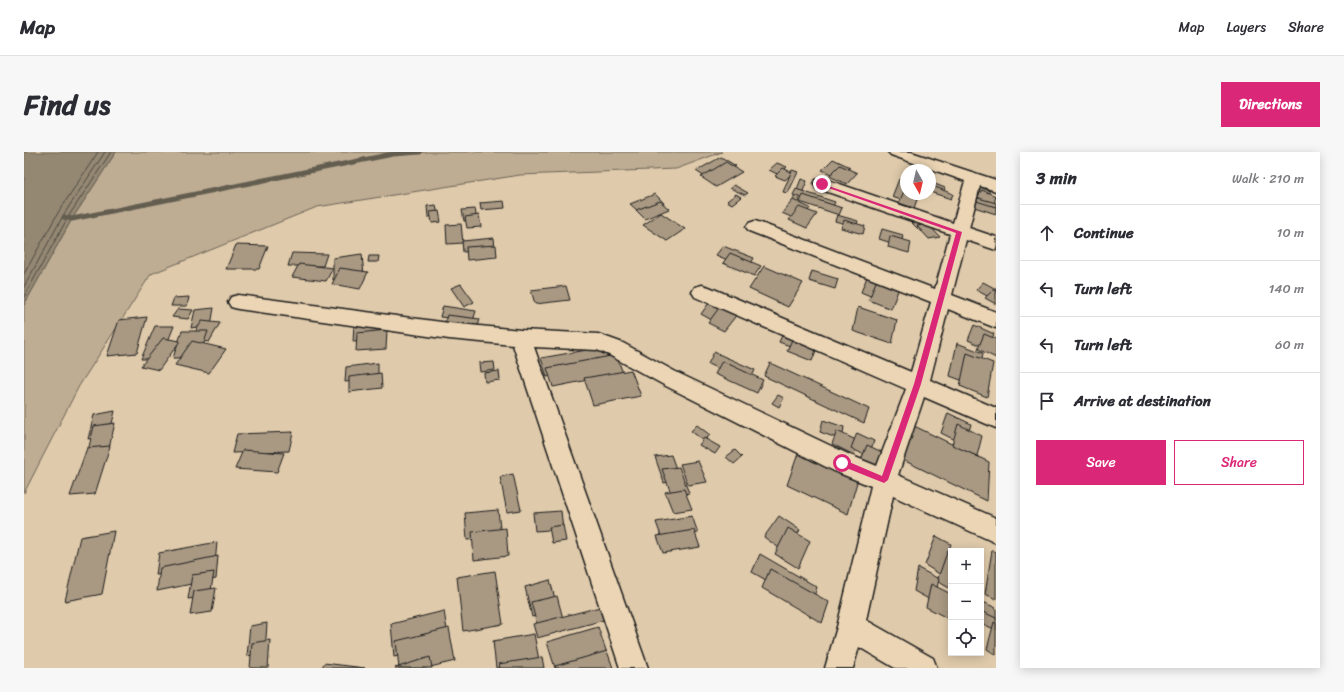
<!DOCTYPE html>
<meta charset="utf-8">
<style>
:root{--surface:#fff;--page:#f7f7f7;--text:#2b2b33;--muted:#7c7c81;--line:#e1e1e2;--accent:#db2777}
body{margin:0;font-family:Sriracha,sans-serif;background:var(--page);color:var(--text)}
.controls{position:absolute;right:12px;bottom:12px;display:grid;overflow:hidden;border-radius:0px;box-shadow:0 2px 10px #0003}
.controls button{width:36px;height:36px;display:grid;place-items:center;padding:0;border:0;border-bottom:1px solid var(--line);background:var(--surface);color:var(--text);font:20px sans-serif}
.compass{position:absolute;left:876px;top:12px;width:36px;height:36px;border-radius:50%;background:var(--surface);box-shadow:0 2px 10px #0003;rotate:172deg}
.stop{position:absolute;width:12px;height:12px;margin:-9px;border:3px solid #db2777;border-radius:50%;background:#fff}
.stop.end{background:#db2777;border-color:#fff;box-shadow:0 1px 4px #0008}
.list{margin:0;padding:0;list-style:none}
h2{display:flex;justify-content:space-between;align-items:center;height:52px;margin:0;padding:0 16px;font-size:17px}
h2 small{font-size:13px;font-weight:400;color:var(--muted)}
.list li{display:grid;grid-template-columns:26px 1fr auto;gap:12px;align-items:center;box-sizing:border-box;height:56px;padding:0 16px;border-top:1px solid var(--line)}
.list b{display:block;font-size:15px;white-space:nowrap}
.list em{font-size:13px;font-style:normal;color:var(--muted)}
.actions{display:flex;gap:8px;padding:12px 16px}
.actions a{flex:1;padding:9px 0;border:1px solid var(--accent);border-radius:0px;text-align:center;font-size:14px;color:var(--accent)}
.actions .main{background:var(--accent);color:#fff}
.icon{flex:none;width:22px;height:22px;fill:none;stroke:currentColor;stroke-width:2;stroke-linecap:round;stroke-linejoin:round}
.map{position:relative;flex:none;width:972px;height:516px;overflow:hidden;border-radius:0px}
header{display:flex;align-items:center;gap:24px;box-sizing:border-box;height:56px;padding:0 20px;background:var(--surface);border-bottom:1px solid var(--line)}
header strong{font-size:19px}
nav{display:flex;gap:22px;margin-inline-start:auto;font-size:14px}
.intro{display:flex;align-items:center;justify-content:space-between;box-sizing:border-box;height:96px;padding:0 24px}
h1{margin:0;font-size:28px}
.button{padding:10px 18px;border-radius:0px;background:var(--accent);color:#fff;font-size:14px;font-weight:700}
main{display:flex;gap:24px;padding:0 24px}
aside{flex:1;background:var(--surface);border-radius:0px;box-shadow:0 2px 10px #0003}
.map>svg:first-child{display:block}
.green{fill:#bead93;stroke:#6d6458}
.water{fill:#948873;stroke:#645d50}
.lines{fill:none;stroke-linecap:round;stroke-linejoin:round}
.shore{stroke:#4c473f;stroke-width:1}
.stream{stroke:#645d50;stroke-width:5}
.building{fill:#a99983;stroke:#1c1c1c}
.minor-casing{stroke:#1c1c1c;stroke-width:3}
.minor{fill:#ebd5b4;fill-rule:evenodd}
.route{fill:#db2777}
</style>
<header>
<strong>Map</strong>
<nav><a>Map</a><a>Layers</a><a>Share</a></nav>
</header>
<div class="intro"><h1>Find us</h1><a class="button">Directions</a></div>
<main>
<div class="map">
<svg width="972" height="516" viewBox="0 0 972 516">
<rect width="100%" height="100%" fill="#dfcaab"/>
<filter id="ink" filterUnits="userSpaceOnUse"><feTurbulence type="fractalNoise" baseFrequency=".025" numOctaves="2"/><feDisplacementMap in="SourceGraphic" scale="8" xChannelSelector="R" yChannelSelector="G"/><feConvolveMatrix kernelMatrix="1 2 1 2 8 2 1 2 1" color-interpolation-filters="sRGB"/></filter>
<g filter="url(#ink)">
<polygon class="green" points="92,0 698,0 652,17 496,23 293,55 127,122 55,234 0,341 0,153 48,67"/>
<polygon class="water" points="0,0 92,0 48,67 0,153"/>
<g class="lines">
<g class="shore">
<polyline points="0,122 35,59 74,0"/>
<polyline points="0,135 40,62 81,0"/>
<polyline points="0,145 44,65 87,0"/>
</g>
<polyline class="stream" points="40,65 48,67 369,2 396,0"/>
</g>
<g class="building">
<polygon points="697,5 712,14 687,29 672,19"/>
<polygon points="809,7 826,15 816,26 798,18"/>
<polygon points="702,10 718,20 692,35 677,25"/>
<polygon points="753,11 763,15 755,23 745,18"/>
<polygon points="816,13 833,21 823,32 805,24"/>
<polygon points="759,16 769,21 761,28 751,24"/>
<polygon points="768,18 774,20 764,41 759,40"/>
<polygon points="777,27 783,29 774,51 768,50"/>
<polygon points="875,27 882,29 882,42 885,42 883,50 868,45"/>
<polygon points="906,30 921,36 919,41 906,37"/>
<polygon points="949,32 966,39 961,46 944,39"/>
<polygon points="710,33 724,41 721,43 706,36"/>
<polygon points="906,33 929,42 927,47 906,40"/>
<polygon points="882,34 882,42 895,42 890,56 875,51"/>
<polygon points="772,37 811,50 808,56 769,43"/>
<polygon points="958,38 972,44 970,52 953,45"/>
<polygon points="631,42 640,51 615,60 606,52"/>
<polygon points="712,42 717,45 708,52 703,49"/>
<polygon points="940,42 972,51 972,58 939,48"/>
<polygon points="779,43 818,56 815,63 776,50"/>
<polygon points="769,48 786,56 776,69 758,61"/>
<polygon points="949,48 972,55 972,62 947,54"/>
<polygon points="480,49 481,56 457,58 456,51"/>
<polygon points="636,49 645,57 621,67 612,58"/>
<polygon points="412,53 414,64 404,65 403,54"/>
<polygon points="775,55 793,62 783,76 765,68"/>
<polygon points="451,57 453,68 440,69 438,58"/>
<polygon points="415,59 417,70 408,71 406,60"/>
<polygon points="637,61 661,77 643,89 619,73"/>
<polygon points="455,63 457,75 443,76 441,65"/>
<polygon points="813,63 834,69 832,75 811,69"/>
<polygon points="896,66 908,78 897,80 885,68"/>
<polygon points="820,68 841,74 839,82 817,76"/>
<polygon points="437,72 439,91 423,92 422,73"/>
<polygon points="904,72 916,85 905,87 893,74"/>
<polygon points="858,77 879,83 877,94 855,87"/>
<polygon points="866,84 887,90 885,101 864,95"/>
<polygon points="470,86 471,97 439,100 438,89"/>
<polygon points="212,93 244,94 235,117 202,117"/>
<polygon points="472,93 473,105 443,108 442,95"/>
<polygon points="699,94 730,106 724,117 692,103"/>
<polygon points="268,101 303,102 299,114 264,114"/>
<polygon points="706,101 737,114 730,124 699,111"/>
<polygon points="338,102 340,124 309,128 309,106"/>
<polygon points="345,104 355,104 354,110 344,110"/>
<polygon points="275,112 309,116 302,129 268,125"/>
<polygon points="740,114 779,131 764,155 725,137"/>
<polygon points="316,116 344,120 336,137 308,132"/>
<polygon points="788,119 814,127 811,137 785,129"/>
<polygon points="845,120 867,128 858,149 837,140"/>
<polygon points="853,127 875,136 867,157 845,148"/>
<polygon points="959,130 972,137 972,140 967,146 952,138"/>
<polygon points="437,132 450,150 440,155 427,136"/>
<polygon points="542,134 546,148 511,152 507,138"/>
<polygon points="969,138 972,139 972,152 961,146"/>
<polygon points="690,144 706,152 693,171 677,162"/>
<polygon points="165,145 163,154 147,154 150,146"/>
<polygon points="697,153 714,161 700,179 684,171"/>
<polygon points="419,154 452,159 449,169 416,165"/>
<polygon points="834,155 873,168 868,192 829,179"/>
<polygon points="190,156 187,173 167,176 171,158"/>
<polygon points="154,157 169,158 164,167 148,165"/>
<polygon points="423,163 456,167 453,178 420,173"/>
<polygon points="123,165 113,201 83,204 95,168"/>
<polygon points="178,169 196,171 185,190 167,187"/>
<polygon points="359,169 359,187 329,190 330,172"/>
<polygon points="950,173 970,182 964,197 944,188"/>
<polygon points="131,174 150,174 137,207 117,207"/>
<polygon points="762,175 785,184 780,199 755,190"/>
<polygon points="363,178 362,197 332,199 333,181"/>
<polygon points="158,179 184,179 175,206 149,206"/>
<polygon points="960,182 972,187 972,206 954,197"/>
<polygon points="770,183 794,193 788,209 763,199"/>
<polygon points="139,186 156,189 135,218 117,214"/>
<polygon points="168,189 202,197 185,221 151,213"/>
<polygon points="933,191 959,201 953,234 926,224"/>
<polygon points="586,194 593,212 523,225 517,206"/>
<polygon points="690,200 731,218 725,231 684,212"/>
<polygon points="943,201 969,211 963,245 936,234"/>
<polygon points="592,203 599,221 529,235 523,216"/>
<polygon points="698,209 739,228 733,241 691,222"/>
<polygon points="470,210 471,218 456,220 455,211"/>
<polygon points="354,211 354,226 321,230 322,215"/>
<polygon points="746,211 845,257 840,271 740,224"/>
<polygon points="607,218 617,244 569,253 560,226"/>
<polygon points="475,219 476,228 461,230 460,221"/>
<polygon points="357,221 358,236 325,240 325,225"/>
<polygon points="754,243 760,246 755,255 748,251"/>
<polygon points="91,259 85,284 64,287 70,263"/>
<polygon points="924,261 947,272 941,293 917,281"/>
<polygon points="799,268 820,275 818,288 796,280"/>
<polygon points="91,271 85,296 64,299 70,274"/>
<polygon points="886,272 965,310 963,349 875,306"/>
<polygon points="934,272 958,284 953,304 928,293"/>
<polygon points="673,273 686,283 680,289 667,279"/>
<polygon points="813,279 834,289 830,303 808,292"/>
<polygon points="269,280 265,299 208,301 213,282"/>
<polygon points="833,281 850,289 844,305 827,296"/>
<polygon points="680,286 696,295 691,302 675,293"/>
<polygon points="843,293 860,301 854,317 837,308"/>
<polygon points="86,294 71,342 46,344 63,296"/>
<polygon points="776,296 835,323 824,362 763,333"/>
<polygon points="219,298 260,301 253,320 211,317"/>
<polygon points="711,298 718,305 710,312 702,305"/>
<polygon points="647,303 656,328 640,331 631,305"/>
<polygon points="674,309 683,330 664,333 656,312"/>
<polygon points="655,315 665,341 648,344 638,317"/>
<polygon points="489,322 497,358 483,360 476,325"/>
<polygon points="660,337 668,357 649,360 641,340"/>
<polygon points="474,358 477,385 443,388 441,361"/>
<polygon points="537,359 539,377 511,379 509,361"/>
<polygon points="668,364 674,381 638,387 632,370"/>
<polygon points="755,364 776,378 762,401 740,385"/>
<polygon points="539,373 542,389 528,391 525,375"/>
<polygon points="482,376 484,404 450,408 448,380"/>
<polygon points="764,376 786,389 774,416 751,402"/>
<polygon points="670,378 676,395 639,401 633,384"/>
<polygon points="90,379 78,442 41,449 56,385"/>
<polygon points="912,384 927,392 917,423 901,413"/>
<polygon points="193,390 191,412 132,423 135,401"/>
<polygon points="924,398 927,400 927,437 913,429"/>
<polygon points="968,398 972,400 972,447 961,442"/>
<polygon points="736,402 793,435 787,454 728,420"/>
<polygon points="194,404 192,427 133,439 136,416"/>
<polygon points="894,416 915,427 910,450 890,439"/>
<polygon points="746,417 805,450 798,471 738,436"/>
<polygon points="471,419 479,472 439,479 433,425"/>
<polygon points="190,420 186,444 164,447 168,423"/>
<polygon points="526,428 534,458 508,465 501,435"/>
<polygon points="907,432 927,442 923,466 902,455"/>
<polygon points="192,436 188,460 166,463 170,439"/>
<polygon points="533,444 541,474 515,481 507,450"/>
<polygon points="957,449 972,456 972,468 957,461"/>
<polygon points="576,455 580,468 513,486 509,472"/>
<polygon points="420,459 425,491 370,505 367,472"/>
<polygon points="957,459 972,466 972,478 957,471"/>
<polygon points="970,470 972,472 972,503 963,497"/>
<polygon points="243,471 241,501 223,504 226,474"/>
<polygon points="574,475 587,513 577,516 531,516 523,490"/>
<polygon points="425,476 431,509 402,516 375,516 372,489"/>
<polygon points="510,482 515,508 472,516 469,489"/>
<polygon points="246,488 244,516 226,516 228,491"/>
<polygon points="583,499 589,516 531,516 531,514"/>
<polygon points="406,505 408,516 371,516"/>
<polygon points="518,505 520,516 476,516 475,512"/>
<polygon points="300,511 341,516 298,516"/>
</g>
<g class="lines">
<g class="minor-casing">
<polygon id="minor" points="864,0 887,0 972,28 972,39 956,34 945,76 972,85 972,98 942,88 928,143 972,160 972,176 924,157 906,228 972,256 972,276 900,245 874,323 972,366 972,391 869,344 842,468 909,506 913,516 871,516 835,495 829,516 801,516 813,475 847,334 810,319 638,232 585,203 573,198 510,195 624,516 596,516 489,193 425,187 214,157 207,155 204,150 207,145 214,143 425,171 497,178 574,182 599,191 652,220 826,303 853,314 882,237 671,145 668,140 671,135 678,133 685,135 887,220 907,150 725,79 722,75 725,71 731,69 737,71 911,137 926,82 792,36 790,32 792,28 798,27 804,28 929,71 941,29 867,3"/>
</g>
<use href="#minor" class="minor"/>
</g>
</g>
<polygon class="route" points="796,31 938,80 897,232 864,328 860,331 815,313 814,311 818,307 858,324 890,232 932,81 796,33"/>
</svg>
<div class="controls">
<button>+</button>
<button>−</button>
<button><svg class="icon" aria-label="locate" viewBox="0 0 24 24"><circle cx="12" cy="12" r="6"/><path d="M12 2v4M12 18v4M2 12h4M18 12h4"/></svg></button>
</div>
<svg class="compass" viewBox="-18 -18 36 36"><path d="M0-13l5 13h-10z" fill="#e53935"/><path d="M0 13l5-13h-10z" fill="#7c7c81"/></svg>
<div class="stop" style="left:818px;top:311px"></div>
<div class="stop end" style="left:798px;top:32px"></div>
</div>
<aside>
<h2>3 min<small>Walk · 210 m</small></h2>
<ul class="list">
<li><svg class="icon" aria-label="ahead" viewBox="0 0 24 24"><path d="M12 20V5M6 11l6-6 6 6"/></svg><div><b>Continue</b></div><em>10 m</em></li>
<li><svg class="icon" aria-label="left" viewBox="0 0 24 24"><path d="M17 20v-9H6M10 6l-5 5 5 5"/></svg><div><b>Turn left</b></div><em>140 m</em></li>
<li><svg class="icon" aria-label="left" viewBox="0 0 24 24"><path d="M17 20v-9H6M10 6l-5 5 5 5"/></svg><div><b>Turn left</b></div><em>60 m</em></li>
<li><svg class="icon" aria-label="arrive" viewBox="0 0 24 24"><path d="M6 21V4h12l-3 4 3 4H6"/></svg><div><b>Arrive at destination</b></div></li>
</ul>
<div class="actions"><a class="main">Save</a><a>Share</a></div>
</aside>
</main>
